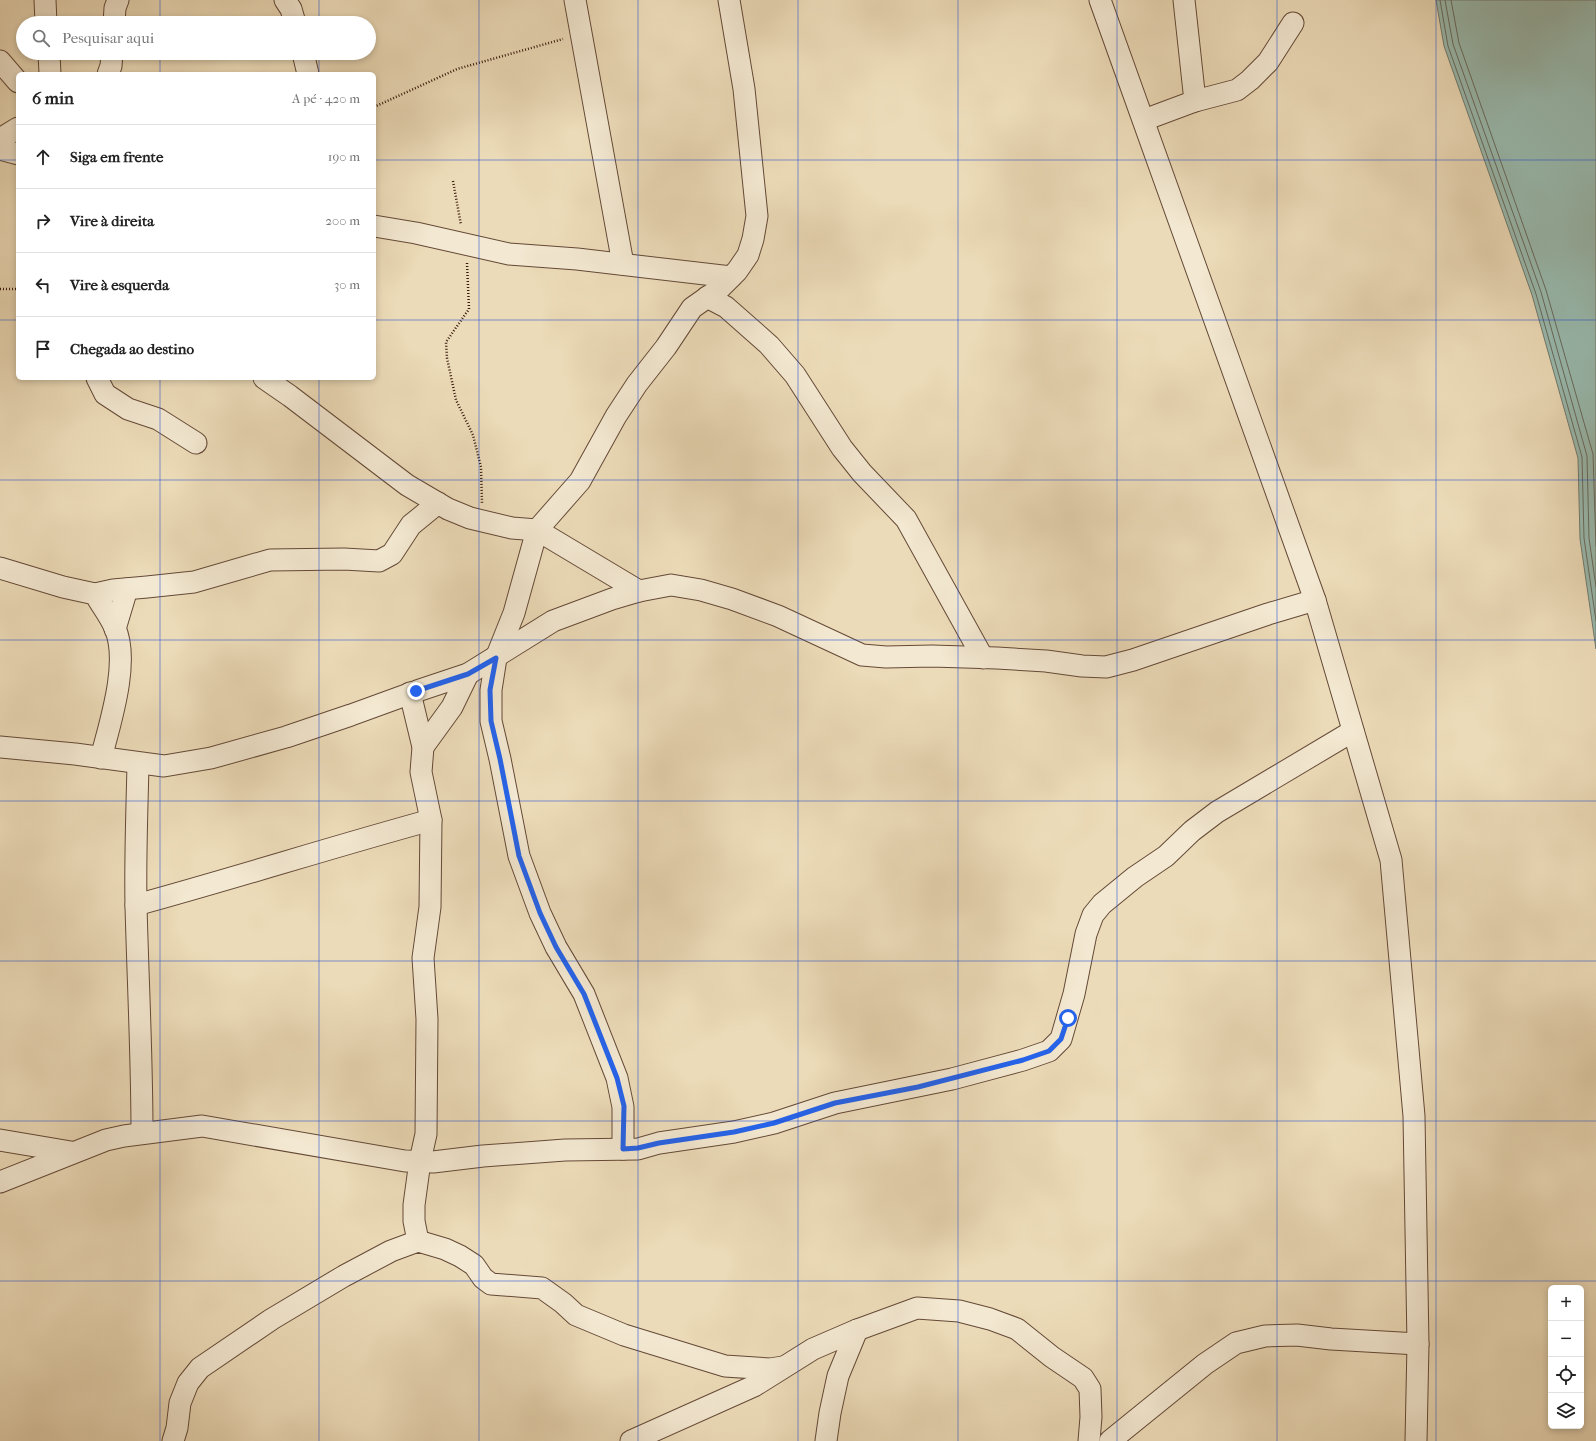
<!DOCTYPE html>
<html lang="pt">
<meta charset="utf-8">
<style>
:root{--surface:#fff;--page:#f2f2f2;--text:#222;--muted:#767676;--line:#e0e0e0}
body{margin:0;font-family:"IM FELL French Canon",serif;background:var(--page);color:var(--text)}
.controls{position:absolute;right:12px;bottom:12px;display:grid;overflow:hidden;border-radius:6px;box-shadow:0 2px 6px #0003}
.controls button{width:36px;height:36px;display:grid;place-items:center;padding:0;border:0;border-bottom:1px solid var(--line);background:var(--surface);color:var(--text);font:20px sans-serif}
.stop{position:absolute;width:12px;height:12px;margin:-9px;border:3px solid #2563eb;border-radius:50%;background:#fff}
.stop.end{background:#2563eb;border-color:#fff;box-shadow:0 1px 4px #0008}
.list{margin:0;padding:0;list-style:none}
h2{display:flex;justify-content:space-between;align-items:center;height:52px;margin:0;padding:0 16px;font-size:17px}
h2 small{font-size:13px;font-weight:400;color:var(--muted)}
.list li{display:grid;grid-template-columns:26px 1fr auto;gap:12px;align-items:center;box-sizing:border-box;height:64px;padding:0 16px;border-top:1px solid var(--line)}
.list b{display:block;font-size:15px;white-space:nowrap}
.list em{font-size:13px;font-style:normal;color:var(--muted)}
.icon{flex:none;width:22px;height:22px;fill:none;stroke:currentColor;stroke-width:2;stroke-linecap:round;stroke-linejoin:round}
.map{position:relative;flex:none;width:1596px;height:1441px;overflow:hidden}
.search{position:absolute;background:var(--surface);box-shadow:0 2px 6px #0003;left:16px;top:16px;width:360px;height:44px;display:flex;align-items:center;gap:10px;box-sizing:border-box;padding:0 14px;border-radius:22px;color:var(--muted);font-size:15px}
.panel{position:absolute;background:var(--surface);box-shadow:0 2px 6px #0003;left:16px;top:72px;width:360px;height:308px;border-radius:6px}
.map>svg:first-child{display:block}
.water{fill:#99bbb0;stroke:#727a6e}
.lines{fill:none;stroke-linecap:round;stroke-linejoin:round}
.shore{stroke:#686a5e;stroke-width:1}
.minor-casing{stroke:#644937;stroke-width:23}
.path{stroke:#37180c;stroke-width:2.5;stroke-dasharray:1 2;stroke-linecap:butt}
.minor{stroke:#f3e8d1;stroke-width:21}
.route{stroke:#2563eb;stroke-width:5}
.grid{fill:none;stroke:#1d4ed8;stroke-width:1;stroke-opacity:0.55}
</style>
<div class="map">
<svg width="1596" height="1441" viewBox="0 0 1596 1441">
<rect width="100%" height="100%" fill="#ecdbb8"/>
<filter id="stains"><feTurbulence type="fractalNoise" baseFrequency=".005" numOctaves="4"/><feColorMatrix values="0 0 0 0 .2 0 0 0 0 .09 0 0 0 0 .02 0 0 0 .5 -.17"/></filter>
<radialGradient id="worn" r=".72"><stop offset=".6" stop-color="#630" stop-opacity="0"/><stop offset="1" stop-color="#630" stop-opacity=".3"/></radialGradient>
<polygon class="water" points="1436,0 1596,0 1596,649 1580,539 1578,458 1532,295 1444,46"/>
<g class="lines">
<g class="shore">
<polyline points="1440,0 1448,46 1536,294 1582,457 1584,538 1596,621"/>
<polyline points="1445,0 1453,44 1541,292 1587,456 1589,538 1596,587"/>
<polyline points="1451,0 1459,43 1546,290 1593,454 1596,546"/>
</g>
<g class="minor-casing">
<g id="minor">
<polyline points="45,0 46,23"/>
<polyline points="285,0 291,9 295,23"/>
<polyline points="575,0 623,264"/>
<polyline points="1100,0 1315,600 1391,860 1414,1116 1418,1344 1416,1441"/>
<polyline points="1184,0 1195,101"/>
<polyline points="114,23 115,8 118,0"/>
<polyline points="49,53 50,74"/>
<polyline points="303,53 308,74"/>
<polyline points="0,61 18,82"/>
<polyline points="108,74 111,66 112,53"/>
<polyline points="1144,120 1195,101 1237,90 1250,80 1268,62 1293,23"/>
<polyline points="0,139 18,128"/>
<polyline points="0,149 18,154"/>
<polyline points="374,226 416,233 509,254 577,259 731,277"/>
<polyline points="707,297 726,307 769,345 795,375 842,448 862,473 906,519 983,658"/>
<polyline points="97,378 105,394 128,409 158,419 196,443"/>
<polyline points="264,378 290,396 407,485 448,509 470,518 512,528 537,530 639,591"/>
<path d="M0 568 63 587 95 594C101 605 110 616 115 628 130 662 110 723 101 758"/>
<polyline points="95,594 113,590 147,587 194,582 270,560 344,559 379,561 392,554 411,525 438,503"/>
<polyline points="115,629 127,589"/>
<polyline points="410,693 423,747 421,772 431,820 430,907 423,958 427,1019 426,1134 420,1161 414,1205 414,1221 418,1241"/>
<polyline points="0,747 75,754 164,766 211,758 286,737 351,715 417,691 468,674 553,621 612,599 639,591 671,585 701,590 732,599 778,616 862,655 886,657 932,656 997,658 1046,661 1082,666 1106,667 1133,660 1268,614 1315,600"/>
<polyline points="423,747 452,707 468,674"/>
<path d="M138 764C137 811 135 858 136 906 138 982 142 1058 142 1133"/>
<path d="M136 905C235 878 332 847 431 820"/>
<polyline points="0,1140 71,1152"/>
<polyline points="623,1149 623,1107 617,1078 584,994 556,947 540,913 519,856 500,759 491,721 491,690 496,658 514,613 537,530 580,481 616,416 637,384 666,347 692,308 719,289 737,271 748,255 753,239 757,216 744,89 729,0"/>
<polyline points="0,1182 106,1140 124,1136 202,1126 405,1161 433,1162 483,1156 565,1150 638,1149 659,1143 734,1132 774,1123 835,1103 952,1079 1023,1060 1049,1051 1061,1039 1074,994 1086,934 1093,915 1102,904 1135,877 1166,856 1192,831 1217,812 1353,731"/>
<polyline points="173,1441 177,1428 180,1403 188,1383 200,1368 272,1319 344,1276 391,1251 418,1241 445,1249 460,1256 474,1265 483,1278 491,1284 542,1288 563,1303 576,1315 624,1335 725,1366 770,1369 783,1367"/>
<polyline points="631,1441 754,1386 813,1349 857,1330 917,1308 959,1311 990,1319 1017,1329 1052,1357 1083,1378 1090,1389 1091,1417 1089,1441"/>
<polyline points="826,1441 830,1413 838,1376 857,1330"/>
<polyline points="1110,1441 1205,1364 1236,1343 1265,1336 1297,1335 1331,1339 1418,1344"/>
</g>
</g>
<g class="path">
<polyline points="374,107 457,69 563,39"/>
<polyline points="453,181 461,225"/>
<polyline points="467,263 469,309 446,342 447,358 456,400 473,435 481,467 482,503"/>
<polyline points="0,289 18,289"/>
</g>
<use href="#minor" class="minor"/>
</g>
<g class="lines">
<polyline class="route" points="416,691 468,674 496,658 490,690 491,721 500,759 519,856 540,913 556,947 584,994 617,1078 624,1106 623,1149 638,1148 659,1143 734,1132 774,1123 835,1103 918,1087 1023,1060 1049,1051 1061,1039 1068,1018"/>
</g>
<path class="grid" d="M160 0V23M319 0V23M479 0V1441M638 0V1441M798 0V1441M958 0V1441M1117 0V1441M1277 0V1441M1436 0V1441M160 53V74M319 53V74M0 160H18M374 160H1596M0 320H18M374 320H1596M160 378V1441M319 378V1441M0 480H1596M0 640H1596M0 801H1596M0 961H1596M0 1121H1596M0 1281H1596"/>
<rect width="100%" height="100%" filter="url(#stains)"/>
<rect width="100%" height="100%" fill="url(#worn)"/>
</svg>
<div class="controls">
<button>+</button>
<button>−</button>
<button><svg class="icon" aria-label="locate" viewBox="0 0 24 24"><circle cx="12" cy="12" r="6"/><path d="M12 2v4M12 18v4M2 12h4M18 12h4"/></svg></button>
<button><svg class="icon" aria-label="layers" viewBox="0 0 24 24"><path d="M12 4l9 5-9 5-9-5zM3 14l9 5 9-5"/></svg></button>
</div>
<div class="stop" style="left:1068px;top:1018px"></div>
<div class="stop end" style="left:416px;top:691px"></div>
<div class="search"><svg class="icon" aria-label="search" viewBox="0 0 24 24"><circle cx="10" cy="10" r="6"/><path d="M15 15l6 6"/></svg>Pesquisar aqui</div>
<section class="panel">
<h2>6 min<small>A pé · 420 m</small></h2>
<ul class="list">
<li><svg class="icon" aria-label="ahead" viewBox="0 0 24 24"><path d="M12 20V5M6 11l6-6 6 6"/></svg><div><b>Siga em frente</b></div><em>190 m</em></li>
<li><svg class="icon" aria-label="right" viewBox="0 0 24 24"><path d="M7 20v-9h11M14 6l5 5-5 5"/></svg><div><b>Vire à direita</b></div><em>200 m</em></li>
<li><svg class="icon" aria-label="left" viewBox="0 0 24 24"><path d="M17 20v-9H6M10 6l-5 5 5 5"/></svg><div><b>Vire à esquerda</b></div><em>30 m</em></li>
<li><svg class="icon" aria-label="arrive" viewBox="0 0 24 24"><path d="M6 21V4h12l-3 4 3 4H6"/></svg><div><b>Chegada ao destino</b></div></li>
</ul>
</section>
</div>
